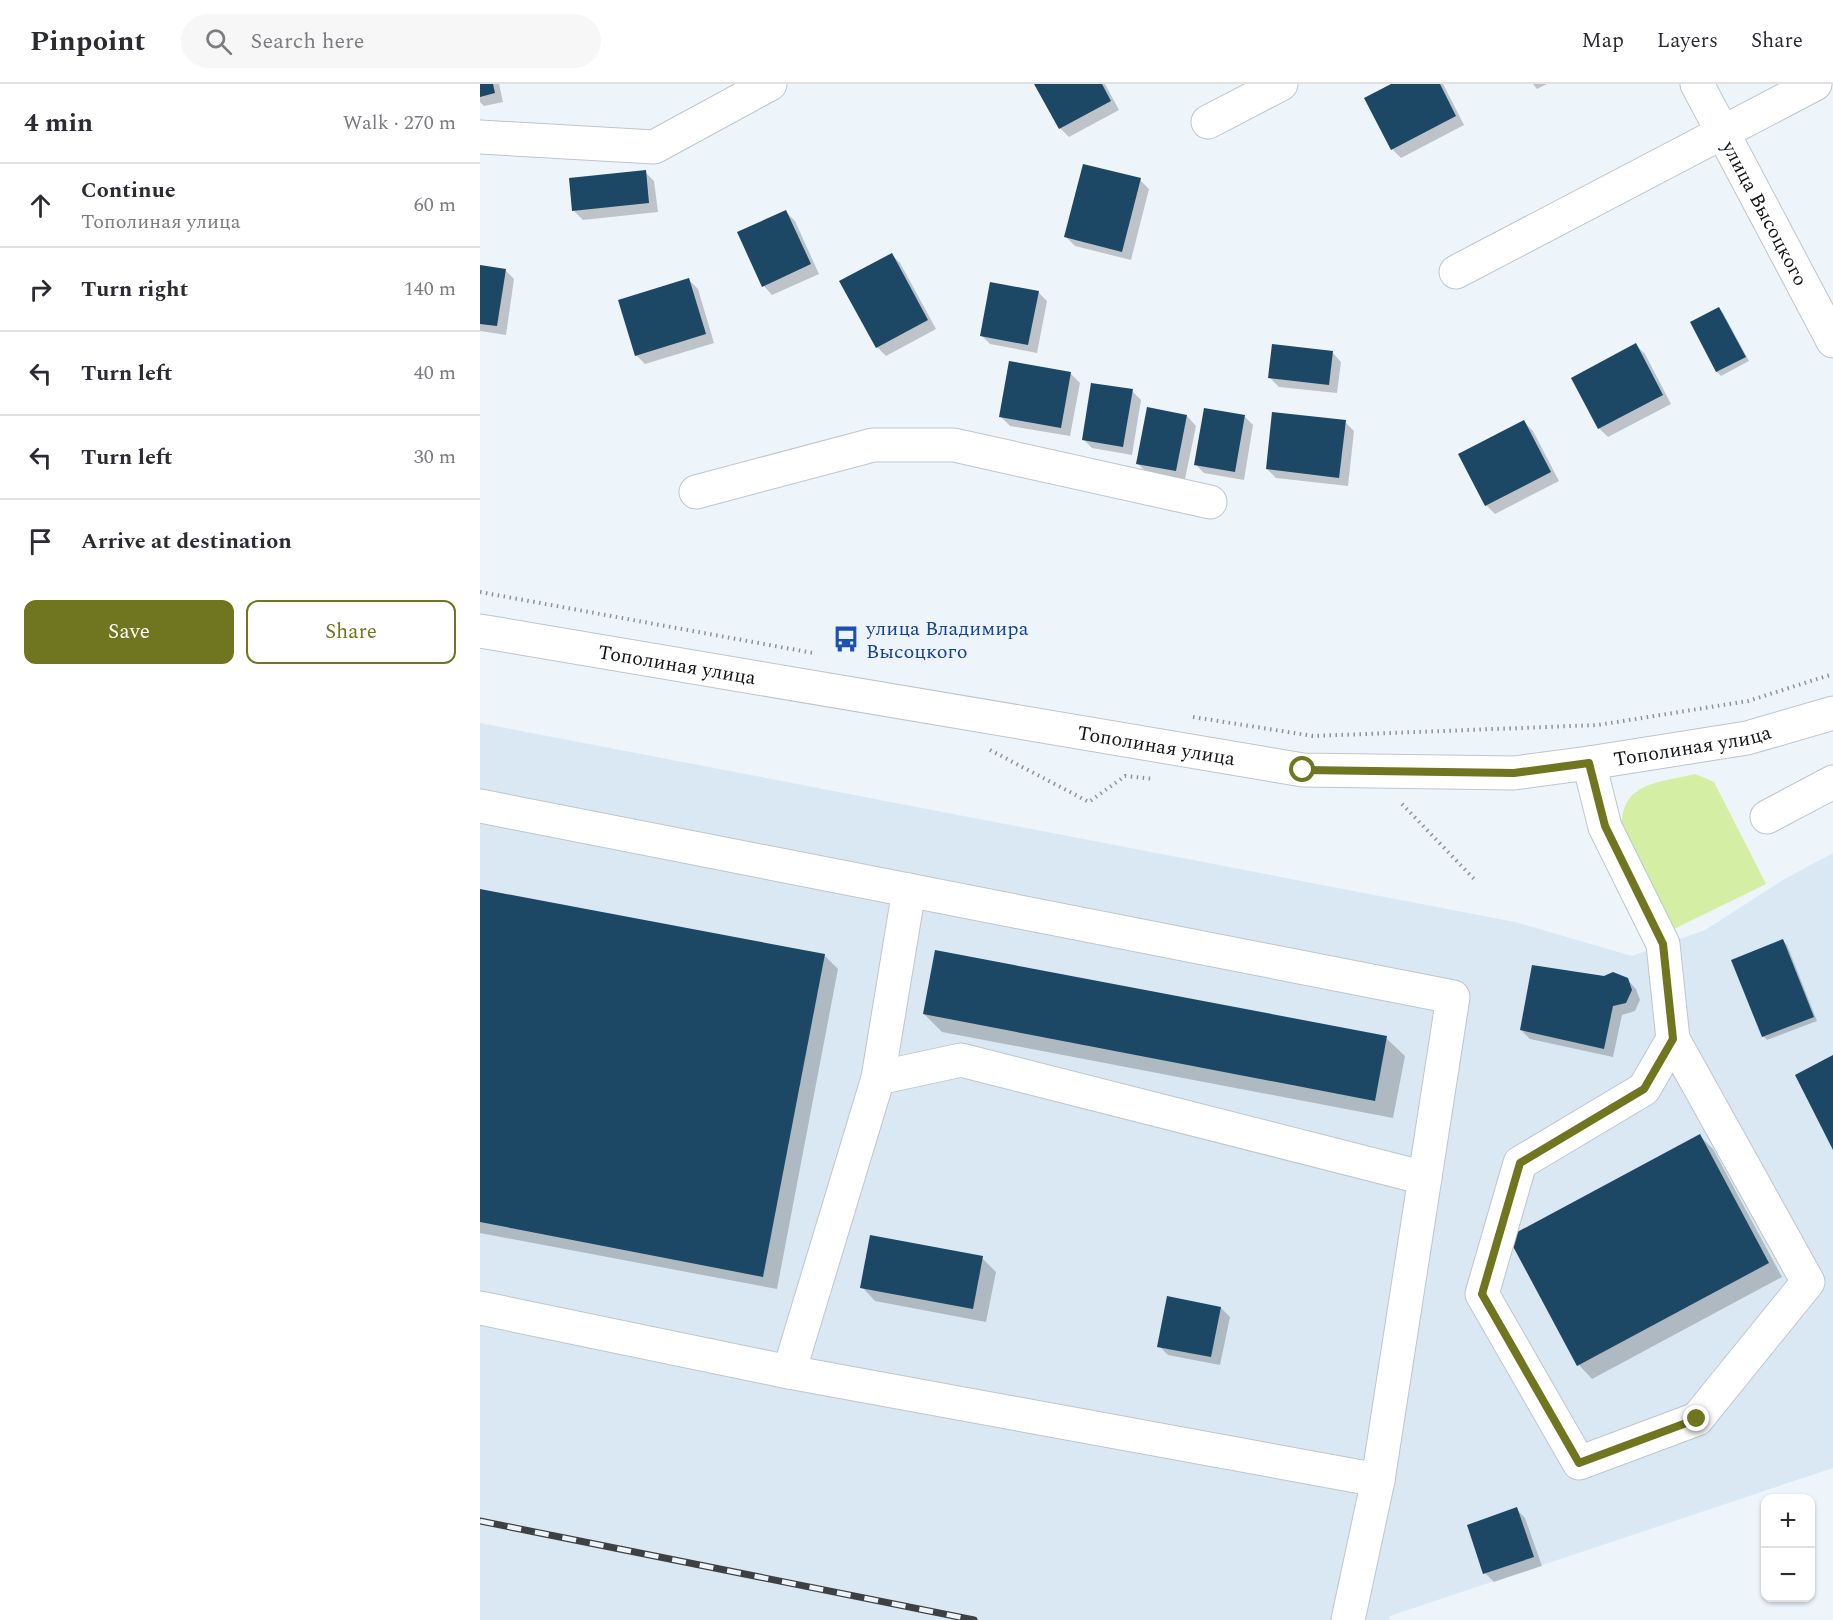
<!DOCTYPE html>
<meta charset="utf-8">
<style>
:root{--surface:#fff;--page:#f7f7f7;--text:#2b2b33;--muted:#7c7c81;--line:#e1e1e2;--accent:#70761f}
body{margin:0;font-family:Spectral,serif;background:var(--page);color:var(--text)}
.controls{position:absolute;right:18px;bottom:18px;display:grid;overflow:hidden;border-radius:12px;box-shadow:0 2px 4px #0004}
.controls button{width:54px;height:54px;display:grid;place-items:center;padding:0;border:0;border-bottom:2px solid var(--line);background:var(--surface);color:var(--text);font:30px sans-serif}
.stop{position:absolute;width:18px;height:18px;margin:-14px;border:4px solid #70761f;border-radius:50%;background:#fff}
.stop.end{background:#70761f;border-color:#fff;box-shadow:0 2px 6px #0008}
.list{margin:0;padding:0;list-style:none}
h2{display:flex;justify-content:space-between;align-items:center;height:78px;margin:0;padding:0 24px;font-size:26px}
h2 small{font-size:20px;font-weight:400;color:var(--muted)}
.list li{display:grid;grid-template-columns:39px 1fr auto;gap:18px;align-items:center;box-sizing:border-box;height:84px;padding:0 24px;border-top:2px solid var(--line)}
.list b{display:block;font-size:22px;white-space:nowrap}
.list p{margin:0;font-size:20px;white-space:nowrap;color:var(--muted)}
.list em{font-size:20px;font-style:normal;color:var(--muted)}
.actions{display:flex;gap:12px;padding:18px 24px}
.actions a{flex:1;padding:14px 0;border:2px solid var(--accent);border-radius:12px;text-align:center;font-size:21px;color:var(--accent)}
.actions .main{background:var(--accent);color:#fff}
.icon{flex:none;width:33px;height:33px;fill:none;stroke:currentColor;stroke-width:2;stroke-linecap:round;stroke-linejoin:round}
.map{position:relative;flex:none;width:1353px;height:1536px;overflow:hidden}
header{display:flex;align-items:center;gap:36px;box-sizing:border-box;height:84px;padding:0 30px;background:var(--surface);border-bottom:2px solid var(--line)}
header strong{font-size:28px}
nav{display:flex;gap:33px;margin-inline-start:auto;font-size:21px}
.search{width:420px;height:54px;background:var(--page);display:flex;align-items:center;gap:15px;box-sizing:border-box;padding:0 21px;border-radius:33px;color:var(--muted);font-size:22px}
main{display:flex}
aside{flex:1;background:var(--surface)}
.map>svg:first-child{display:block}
.built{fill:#dae8f3}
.green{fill:#d4efa3}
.shadow{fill:#0003}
.building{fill:#1c4765}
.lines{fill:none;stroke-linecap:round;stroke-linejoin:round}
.minor-casing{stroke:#bec6cb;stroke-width:35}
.major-casing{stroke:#bec6cb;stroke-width:35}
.path{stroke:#8e9397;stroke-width:4;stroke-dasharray:1.5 4.5;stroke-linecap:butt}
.minor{stroke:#fff;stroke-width:33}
.major{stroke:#fff;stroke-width:33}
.rail-casing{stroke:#3e4144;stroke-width:7}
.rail{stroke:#edf4fa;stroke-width:4.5;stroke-dasharray:14;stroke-linecap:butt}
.route{stroke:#70761f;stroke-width:8}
.labels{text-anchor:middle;stroke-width:6;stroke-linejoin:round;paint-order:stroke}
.street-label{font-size:20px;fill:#131517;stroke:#edf4fa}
.transit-label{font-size:20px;fill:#164399;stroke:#edf4fa;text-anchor:start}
</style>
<header>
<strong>Pinpoint</strong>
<div class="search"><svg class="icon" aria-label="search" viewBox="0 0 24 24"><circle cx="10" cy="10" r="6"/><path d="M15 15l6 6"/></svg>Search here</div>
<nav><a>Map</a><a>Layers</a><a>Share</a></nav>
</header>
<main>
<aside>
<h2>4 min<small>Walk · 270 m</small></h2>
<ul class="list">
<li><svg class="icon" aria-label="ahead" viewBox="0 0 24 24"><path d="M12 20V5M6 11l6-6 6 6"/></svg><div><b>Continue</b><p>Тополиная улица</p></div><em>60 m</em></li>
<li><svg class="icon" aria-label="right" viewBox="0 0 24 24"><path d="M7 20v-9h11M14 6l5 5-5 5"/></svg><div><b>Turn right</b></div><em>140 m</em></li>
<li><svg class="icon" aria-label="left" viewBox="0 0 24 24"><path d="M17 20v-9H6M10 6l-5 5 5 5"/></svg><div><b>Turn left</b></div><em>40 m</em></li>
<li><svg class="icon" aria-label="left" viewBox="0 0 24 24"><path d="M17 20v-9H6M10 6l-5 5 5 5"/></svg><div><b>Turn left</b></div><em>30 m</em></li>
<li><svg class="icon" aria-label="arrive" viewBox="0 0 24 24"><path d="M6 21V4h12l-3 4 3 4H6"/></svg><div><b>Arrive at destination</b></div></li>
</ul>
<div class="actions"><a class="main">Save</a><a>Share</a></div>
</aside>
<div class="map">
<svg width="1353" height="1536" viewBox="0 0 1353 1536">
<rect width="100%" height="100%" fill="#edf4fa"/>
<polygon class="built" points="0,639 1035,838 1152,872 1225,846 1303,796 1353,769 1353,1384 910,1532 909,1536 0,1536"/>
<path class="green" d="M1215 690 1234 698 1286 800 1194 845 1142 751C1138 698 1174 700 1215 690Z"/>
<g class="shadow">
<polygon points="0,0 19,0 23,18 4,22 0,18"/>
<polygon points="555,0 625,0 639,26 589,53 580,44"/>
<polygon points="914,0 963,0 984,41 921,74 912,65"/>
<polygon points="1053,0 1067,0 1057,5"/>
<polygon points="165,88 174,97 178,128 103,136 94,127"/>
<polygon points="660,96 669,105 651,176 595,162 586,153"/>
<polygon points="306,128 315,137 339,190 292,211 284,202"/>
<polygon points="411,170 420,179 456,245 406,272 397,263"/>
<polygon points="0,182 25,186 34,195 26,251 0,247"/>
<polygon points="209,196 218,205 234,259 165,280 156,271"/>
<polygon points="558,208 567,217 557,269 510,260 501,251"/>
<polygon points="1239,225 1243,229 1269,277 1241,292 1237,288 1212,239"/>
<polygon points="1156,261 1165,270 1191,320 1128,353 1119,344"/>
<polygon points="852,268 861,278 857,309 799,303 790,294"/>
<polygon points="591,290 600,299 590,352 530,342 521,333"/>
<polygon points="652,307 661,316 652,371 612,364 603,355"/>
<polygon points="707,332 716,342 705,395 666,388 657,379"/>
<polygon points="764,332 773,341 764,396 724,389 715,380"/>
<polygon points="865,338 874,347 868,402 796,394 787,385"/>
<polygon points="1044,338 1053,347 1079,397 1015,430 1006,421"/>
<polygon points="0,806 345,872 358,885 297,1205 0,1149"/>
<polygon points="1303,857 1307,861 1337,937 1287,956 1283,952"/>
<polygon points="1147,895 1156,905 1160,916 1155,927 1142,931 1133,973 1050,955 1041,946"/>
<polygon points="444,930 906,954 925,972 913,1034 462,948"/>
<polygon points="1220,1052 1233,1065 1302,1193 1112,1295 1099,1281"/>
<polygon points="502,1174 516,1188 506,1238 395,1217 382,1203"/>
<polygon points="741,1224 750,1233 740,1281 688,1271 679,1262"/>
<polygon points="1036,1425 1045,1434 1062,1482 1014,1498 1005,1489"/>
</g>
<g class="building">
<polygon points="0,0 13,0 15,9 0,13"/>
<polygon points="554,0 622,0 631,17 579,45"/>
<polygon points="911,0 960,0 976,32 911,66 884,14"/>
<polygon points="603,80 661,94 642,168 584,153"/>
<polygon points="166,86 169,119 92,127 89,94"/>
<polygon points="306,126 331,180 282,203 257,148"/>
<polygon points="412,169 448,236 396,264 359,197"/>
<polygon points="0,181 26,185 17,242 0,240"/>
<polygon points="209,194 226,250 155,272 138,216"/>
<polygon points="510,198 559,207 548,261 500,252"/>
<polygon points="1239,223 1266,273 1236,288 1210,238"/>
<polygon points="1156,259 1183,311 1118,345 1091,294"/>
<polygon points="792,260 853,267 849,301 788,294"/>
<polygon points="529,277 591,288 581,344 519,333"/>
<polygon points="611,299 653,305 643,363 602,356"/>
<polygon points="667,323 707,331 696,387 656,380"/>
<polygon points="724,324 765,331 755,388 714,381"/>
<polygon points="792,328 866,336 859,394 786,385"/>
<polygon points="1044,336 1071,388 1005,422 978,370"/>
<polygon points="0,805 345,870 283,1193 0,1138"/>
<polygon points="1303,855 1334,933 1282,953 1251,876"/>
<polygon points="455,866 907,952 895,1017 443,930"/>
<polygon points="1052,881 1124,892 1133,888 1148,894 1152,906 1146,919 1133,922 1124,965 1040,946"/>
<polygon points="1353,971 1353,1066 1315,991"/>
<polygon points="1220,1050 1289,1179 1097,1282 1028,1153"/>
<polygon points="390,1151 503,1172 493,1225 380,1204"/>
<polygon points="687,1212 741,1223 731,1273 677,1263"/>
<polygon points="1037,1423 1054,1473 1003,1490 987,1441"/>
</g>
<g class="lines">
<g class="minor-casing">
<g id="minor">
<path id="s1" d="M1217 0 1353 257"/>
<polyline points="728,38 801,0"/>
<polyline points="0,53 174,63 290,0"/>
<polyline points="976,188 1335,0"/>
<polyline points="216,408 393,361 474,361 730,418"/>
<polyline points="1109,679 1125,743 1183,860 1193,955 1328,1198 1217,1335 1099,1379 1002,1210 1040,1079 1164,1005 1193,955"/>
<polyline points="0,722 973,913 898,1396 868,1536"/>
<polyline points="1287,733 1353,698"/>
<polyline points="429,806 398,994 309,1288 898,1396"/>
<polyline points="398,994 481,976 945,1094"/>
<polyline points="0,1224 309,1288"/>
</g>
</g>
<g class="major-casing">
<g id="major">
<path id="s2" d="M0 547 823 686 1034 689 1109 679 1267 654 1353 629"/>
</g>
</g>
<g class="path">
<polyline points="0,508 333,569"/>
<polyline points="713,633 833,652 1118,641 1268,617 1353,590"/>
<polyline points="510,666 609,718 645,692 674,695"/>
<polyline points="922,720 996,797"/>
</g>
<use href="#minor" class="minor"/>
<use href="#major" class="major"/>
<g class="rail-casing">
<polyline id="rail" points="0,1437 494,1536"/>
</g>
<use href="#rail" class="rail"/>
</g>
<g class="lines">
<polyline class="route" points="823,686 1034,689 1109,679 1125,742 1183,860 1193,955 1164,1005 1040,1079 1002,1210 1099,1379 1217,1335"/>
</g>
<defs>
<g id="bus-bare" transform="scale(2.07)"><path d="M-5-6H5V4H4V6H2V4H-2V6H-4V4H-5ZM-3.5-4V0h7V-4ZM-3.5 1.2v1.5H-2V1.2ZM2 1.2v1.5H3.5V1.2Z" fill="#1a4fb4" stroke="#edf4fa" stroke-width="2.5" paint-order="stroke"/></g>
</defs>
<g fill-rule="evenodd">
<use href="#bus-bare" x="366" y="555"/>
</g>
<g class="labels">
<g class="street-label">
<text dy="7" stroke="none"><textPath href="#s1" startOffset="146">улица Высоцкого</textPath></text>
<text dy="7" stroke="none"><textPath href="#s2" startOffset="200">Тополиная улица</textPath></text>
<text dy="7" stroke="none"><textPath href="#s2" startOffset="686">Тополиная улица</textPath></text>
<text dy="7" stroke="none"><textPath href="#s2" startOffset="1226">Тополиная улица</textPath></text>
</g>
<g class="transit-label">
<text x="386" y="551">улица Владимира<tspan x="386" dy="23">Высоцкого</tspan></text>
</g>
</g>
</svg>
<div class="controls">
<button>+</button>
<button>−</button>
</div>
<div class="stop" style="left:823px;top:686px"></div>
<div class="stop end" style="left:1217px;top:1335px"></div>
</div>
</main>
